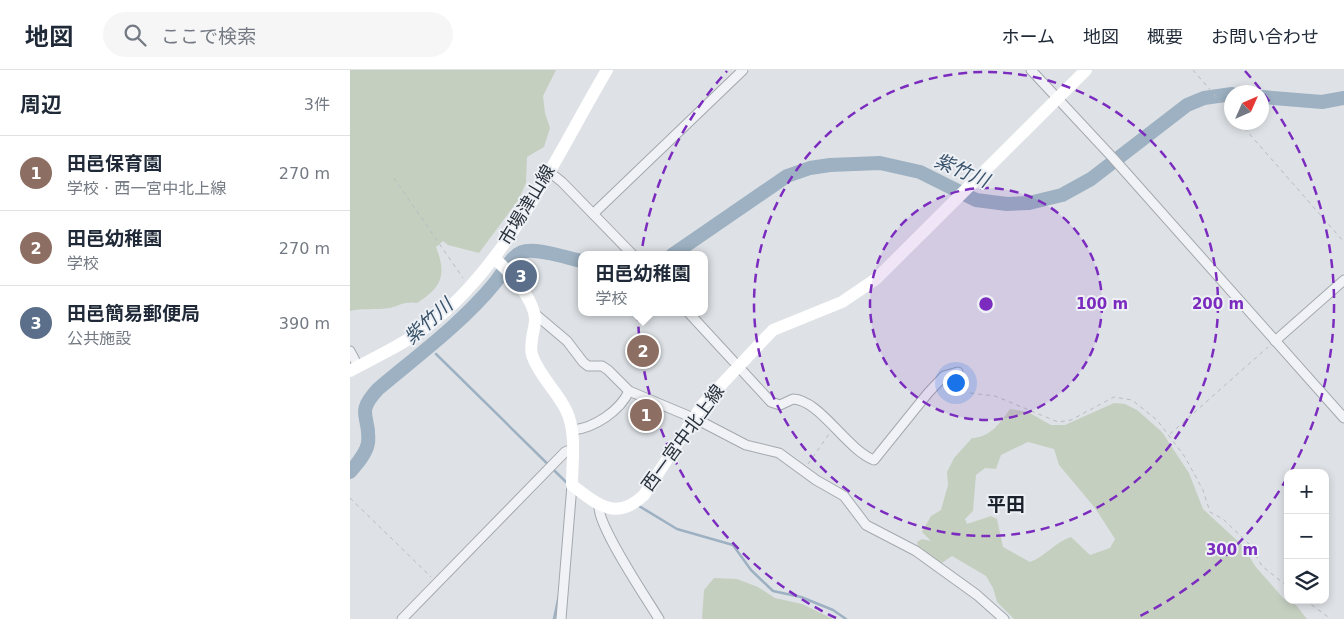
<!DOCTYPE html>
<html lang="ja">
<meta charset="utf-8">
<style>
:root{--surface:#fff;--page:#f6f6f7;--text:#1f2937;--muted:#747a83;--line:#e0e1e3;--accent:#0f766e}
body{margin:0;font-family:"DejaVu Sans","Noto Sans JP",sans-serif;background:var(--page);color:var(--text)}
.controls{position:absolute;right:15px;bottom:15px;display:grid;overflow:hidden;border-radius:10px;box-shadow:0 2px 8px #0003}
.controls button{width:45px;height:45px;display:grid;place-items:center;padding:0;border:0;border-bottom:1px solid var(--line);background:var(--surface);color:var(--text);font:25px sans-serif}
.compass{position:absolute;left:874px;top:15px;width:45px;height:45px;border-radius:50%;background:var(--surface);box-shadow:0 2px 8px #0003;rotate:45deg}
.you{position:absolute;left:605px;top:312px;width:18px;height:18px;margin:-12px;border:4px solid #fff;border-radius:50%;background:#1a73e8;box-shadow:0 0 0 8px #1a73e833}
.badge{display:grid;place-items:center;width:32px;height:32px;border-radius:50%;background:var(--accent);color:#fff;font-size:16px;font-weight:700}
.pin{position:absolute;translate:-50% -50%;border:2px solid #fff;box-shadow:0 1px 5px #0006}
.popup{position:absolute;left:228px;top:181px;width:130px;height:65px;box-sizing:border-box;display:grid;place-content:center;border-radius:10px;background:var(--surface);filter:drop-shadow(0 1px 4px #0005);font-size:16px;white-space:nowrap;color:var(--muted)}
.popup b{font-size:19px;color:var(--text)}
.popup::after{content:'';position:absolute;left:50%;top:100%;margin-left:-10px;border:10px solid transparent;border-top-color:var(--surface)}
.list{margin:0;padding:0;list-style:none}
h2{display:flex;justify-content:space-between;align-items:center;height:65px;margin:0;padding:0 20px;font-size:21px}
h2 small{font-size:16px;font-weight:400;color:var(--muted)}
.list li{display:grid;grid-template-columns:32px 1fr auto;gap:15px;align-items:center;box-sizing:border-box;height:75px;padding:0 20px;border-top:1px solid var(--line)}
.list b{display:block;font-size:19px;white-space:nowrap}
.list p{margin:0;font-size:16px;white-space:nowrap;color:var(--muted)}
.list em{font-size:16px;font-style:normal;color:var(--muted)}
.icon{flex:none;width:28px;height:28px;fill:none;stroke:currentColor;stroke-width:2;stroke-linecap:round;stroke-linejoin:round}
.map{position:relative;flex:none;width:994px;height:549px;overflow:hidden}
header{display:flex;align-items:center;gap:30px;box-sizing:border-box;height:70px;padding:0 25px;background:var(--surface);border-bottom:1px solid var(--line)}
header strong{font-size:24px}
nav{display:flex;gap:28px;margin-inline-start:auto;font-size:18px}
.search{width:350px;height:45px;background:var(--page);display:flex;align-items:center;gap:12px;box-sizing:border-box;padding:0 18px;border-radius:28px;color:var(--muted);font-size:19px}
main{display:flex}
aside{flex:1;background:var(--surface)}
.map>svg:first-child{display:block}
.green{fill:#c5cfc0;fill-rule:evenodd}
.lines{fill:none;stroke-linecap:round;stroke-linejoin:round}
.stream{stroke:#9db1c2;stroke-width:2.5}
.river{stroke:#9db1c2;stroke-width:14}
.minor-casing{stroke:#a4a9af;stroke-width:11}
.path{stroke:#b8bcc1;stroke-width:1;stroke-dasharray:4 4;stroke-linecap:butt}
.minor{stroke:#f0f2f5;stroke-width:9}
.secondary{stroke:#fff;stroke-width:12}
.ring{fill:none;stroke:#7b2cbf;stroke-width:2.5;stroke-dasharray:9 6}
.labels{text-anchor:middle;stroke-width:4;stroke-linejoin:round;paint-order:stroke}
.street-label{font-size:18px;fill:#29313b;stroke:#edf0f4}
.water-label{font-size:19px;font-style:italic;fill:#38526a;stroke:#edf0f4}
.neighbourhood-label{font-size:19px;font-weight:bold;fill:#1b222c;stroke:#edf0f4}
.centre{fill:#7b2cbf;stroke:#edf0f4;stroke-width:2.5}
.ring-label{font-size:15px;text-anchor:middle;font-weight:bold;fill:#7b2cbf;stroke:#edf0f4;stroke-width:4;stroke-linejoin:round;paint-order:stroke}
</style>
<header>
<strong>地図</strong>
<div class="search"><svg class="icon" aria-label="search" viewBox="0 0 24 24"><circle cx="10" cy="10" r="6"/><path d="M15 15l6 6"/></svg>ここで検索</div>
<nav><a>ホーム</a><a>地図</a><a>概要</a><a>お問い合わせ</a></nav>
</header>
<main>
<aside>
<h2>周辺<small>3件</small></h2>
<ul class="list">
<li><span class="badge" style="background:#8d6e63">1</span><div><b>田邑保育園</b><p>学校 · 西一宮中北上線</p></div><em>270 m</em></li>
<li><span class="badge" style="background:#8d6e63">2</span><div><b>田邑幼稚園</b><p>学校</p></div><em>270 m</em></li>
<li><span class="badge" style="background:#5c6f8a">3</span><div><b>田邑簡易郵便局</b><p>公共施設</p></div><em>390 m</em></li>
</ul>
</aside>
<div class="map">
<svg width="994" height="549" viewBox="0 0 994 549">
<rect width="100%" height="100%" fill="#dee2e6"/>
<g class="green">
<path d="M0 0H206L193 26 195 43 200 58 194 77 177 87 176 113 169 129 129 183 98 175 93 171 86 177C97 205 92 217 67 233 55 231 51 235 40 238 26 240 14 238 0 241Z"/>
<path d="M764 333 775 334 787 340 812 362 839 403 853 439 893 476 905 496 934 529 946 535 957 549H664L647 532 643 518 636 506 602 486 589 495 569 480 567 472 572 469 581 471 572 462 581 446 591 440 598 415 597 402 604 388 622 368C641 367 650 353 660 339L678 342 701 355H715ZM678 372 704 379 709 395 745 438 765 469 760 478 740 485 721 467C705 472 696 486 680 492L653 477 647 449 641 446 617 454 615 449 623 441 626 405 635 398 646 399 651 385Z"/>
<polygon points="364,508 387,509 408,517 425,528 452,534 483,549 352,549 354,520"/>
</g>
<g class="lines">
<g class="stream">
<polyline points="86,284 217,413"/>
<polyline points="289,436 327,459 383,475 401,500 423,521 451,527 483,540 496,549"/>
<polyline points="204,549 209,525"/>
</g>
<g class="river">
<polyline points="912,27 972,32 994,28"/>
<polyline points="322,185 437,106 460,98 480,95 530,93 570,102 626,130 657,134 679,133 712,125 741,109 837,35 854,28 882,24"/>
<path d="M0 402C7 394 16 384 18 373 21 345 4 345 28 319 67 286 111 254 144 214 152 205 160 187 172 182 185 177 217 188 232 191"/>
</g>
<g class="minor-casing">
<g id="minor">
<polyline points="681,0 763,88 994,348"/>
<polyline points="198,101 212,112 283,185"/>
<polyline points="243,144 393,0"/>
<path d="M338 242 421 332 430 335 443 329C470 330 496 379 524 390L578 323 594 306 608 302"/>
<polyline points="185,244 217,271 233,292 238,296 252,296 258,300 279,321 348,350 396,375 429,383 466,410 494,426 516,455 566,481 627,525 654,549"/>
<polyline points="925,271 994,210"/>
<polyline points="0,281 8,296"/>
<path d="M223 360C244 358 270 341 279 321"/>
<path d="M249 435C246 454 297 529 309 549"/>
<polyline points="52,549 215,382 222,379"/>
<polyline points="211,549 222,415"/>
</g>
</g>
<g class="path">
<polyline points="843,0 882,45"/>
<polyline points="889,52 994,172"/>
<polyline points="44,108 113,208"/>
<polyline points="611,310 620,323 645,326 708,352 721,350 764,327 782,330 807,350 835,387 853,420 860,442 873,449 899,474 912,496 938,517"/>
<polyline points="820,364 918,277"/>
<polyline points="458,394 479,364"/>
<polyline points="0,428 81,507"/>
<polyline points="955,530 981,549"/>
</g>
<use href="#minor" class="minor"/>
<g class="secondary">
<path d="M145 189C159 201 186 231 185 251 184 263 179 273 182 285 189 306 207 321 216 340 227 362 222 391 222 415 247 434 266 452 294 425L353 334 423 260 492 232 526 209 736 0"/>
<path d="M0 301C27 286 55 274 79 255 159 193 206 86 257 0"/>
</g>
</g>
<circle cx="636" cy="234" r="116" fill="#7b2cbf" fill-opacity=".12"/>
<g class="ring">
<circle cx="636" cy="234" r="116"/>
<circle cx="636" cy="234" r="232"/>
<path d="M937 408A348 348 0 0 1 786 548M486 548A348 348 0 0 1 377 1M895 1A348 348 0 0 1 940 403"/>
</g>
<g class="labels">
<g class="street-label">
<text transform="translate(177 135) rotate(-59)" y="6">市場津山線</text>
<text transform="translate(333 368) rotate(-54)" y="6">西一宮中北上線</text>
</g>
<g class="water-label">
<text transform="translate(612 100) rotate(23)" y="7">紫竹川</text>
<text transform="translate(78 251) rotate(-42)" y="7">紫竹川</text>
</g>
<g class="neighbourhood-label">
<text x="656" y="441">平田</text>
</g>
</g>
<circle cx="636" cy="234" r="8" class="centre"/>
<g class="ring-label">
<text x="752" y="239">100 m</text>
<text x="868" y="239">200 m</text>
<text x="882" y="485">300 m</text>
</g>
</svg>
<div class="controls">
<button>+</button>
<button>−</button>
<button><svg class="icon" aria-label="layers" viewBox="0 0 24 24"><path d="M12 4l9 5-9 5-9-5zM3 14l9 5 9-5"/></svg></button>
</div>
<svg class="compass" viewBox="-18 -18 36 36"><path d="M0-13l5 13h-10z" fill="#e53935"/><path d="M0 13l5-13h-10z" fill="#747a83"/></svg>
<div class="you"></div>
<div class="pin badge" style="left:296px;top:345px;background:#8d6e63">1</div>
<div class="pin badge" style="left:293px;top:281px;background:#8d6e63">2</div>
<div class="popup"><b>田邑幼稚園</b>学校</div>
<div class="pin badge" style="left:171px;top:206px;background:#5c6f8a">3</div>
</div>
</main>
